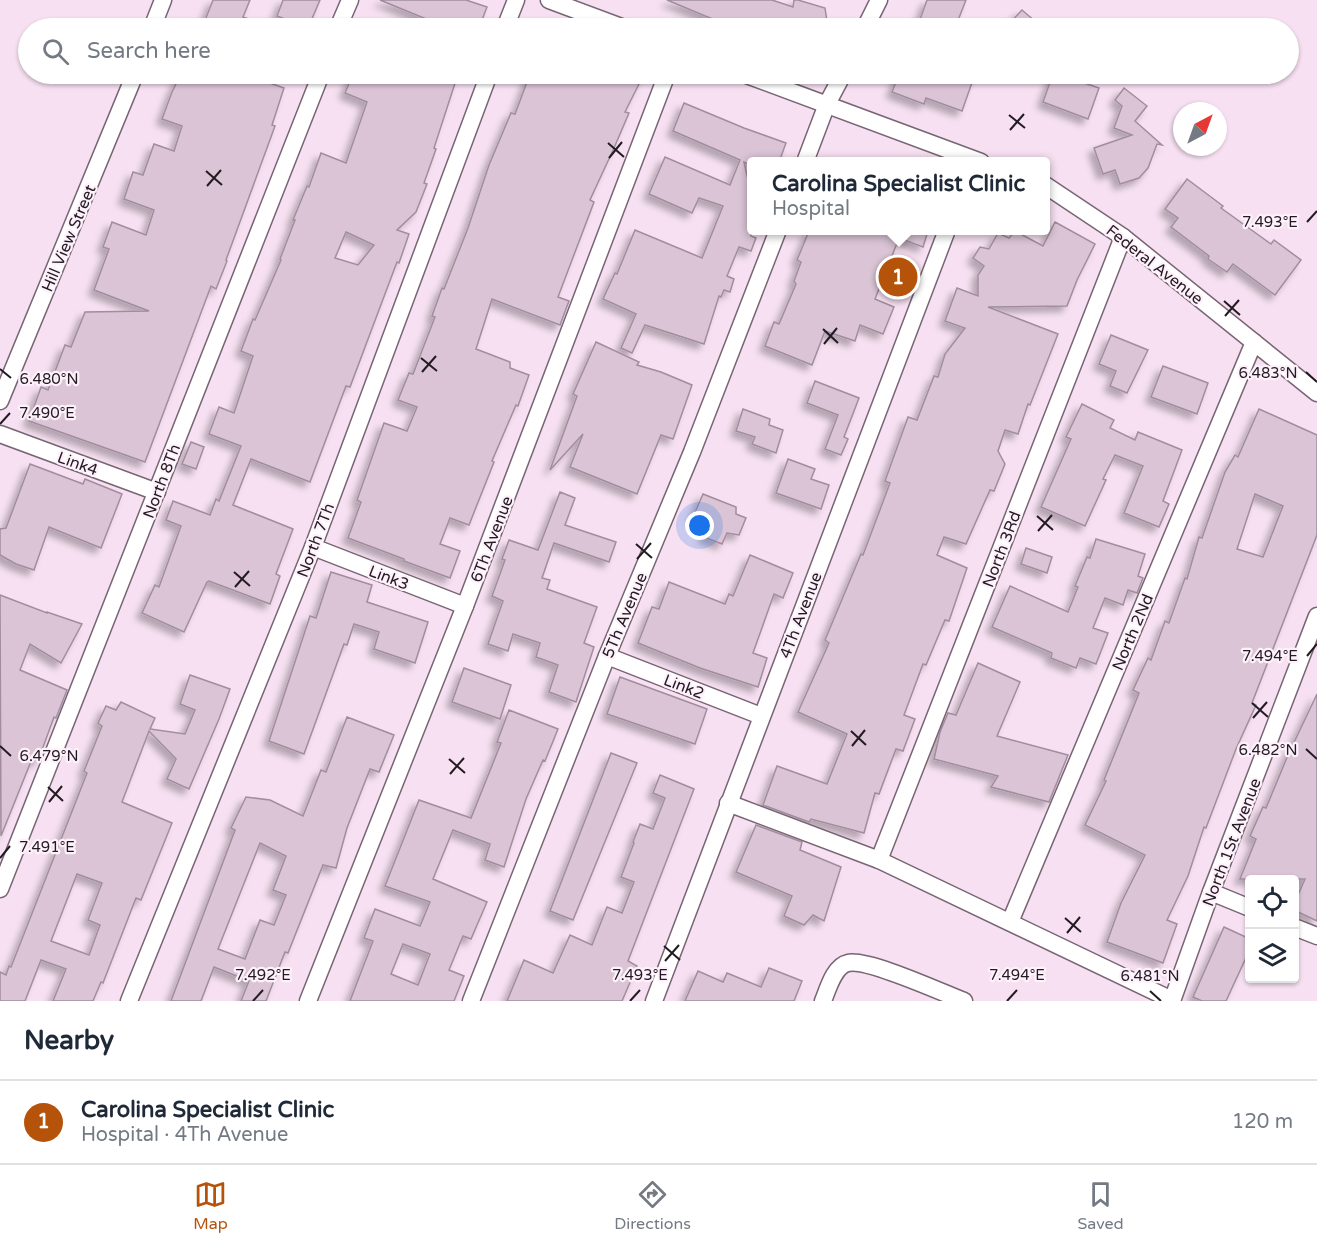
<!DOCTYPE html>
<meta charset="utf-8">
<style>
:root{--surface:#fff;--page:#f6f6f7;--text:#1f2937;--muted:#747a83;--line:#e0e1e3;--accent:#b45309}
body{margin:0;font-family:"Varela Round",sans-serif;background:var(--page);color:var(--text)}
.controls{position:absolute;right:18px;bottom:18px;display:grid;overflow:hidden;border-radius:6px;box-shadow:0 2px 4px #0004}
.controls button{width:54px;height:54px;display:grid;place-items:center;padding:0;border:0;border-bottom:2px solid var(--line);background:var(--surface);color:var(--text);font:30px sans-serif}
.compass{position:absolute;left:1173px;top:102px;width:54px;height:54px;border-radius:50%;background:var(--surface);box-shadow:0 2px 4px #0004;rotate:41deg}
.you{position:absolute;left:700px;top:526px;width:21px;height:21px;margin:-15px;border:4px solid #fff;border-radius:50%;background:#1a73e8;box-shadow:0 0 0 9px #1a73e833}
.badge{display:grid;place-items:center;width:39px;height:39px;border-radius:50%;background:var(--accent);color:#fff;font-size:20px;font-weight:700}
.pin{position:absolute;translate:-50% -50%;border:3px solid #fff;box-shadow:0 2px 6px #0006}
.popup{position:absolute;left:747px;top:157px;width:303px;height:78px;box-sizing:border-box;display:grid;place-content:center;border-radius:6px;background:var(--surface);filter:drop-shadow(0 2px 4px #0005);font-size:20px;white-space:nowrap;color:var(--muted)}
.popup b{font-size:22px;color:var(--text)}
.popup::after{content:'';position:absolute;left:50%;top:100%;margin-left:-12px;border:12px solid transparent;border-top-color:var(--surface)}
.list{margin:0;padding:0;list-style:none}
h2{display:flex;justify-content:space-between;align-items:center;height:78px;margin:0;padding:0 24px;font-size:26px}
h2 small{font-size:20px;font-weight:400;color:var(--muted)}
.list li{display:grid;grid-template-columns:39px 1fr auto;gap:18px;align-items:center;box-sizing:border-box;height:84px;padding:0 24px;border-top:2px solid var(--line)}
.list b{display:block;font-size:22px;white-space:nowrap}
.list p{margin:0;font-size:20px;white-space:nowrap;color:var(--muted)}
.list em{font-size:20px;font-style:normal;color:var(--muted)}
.icon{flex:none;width:33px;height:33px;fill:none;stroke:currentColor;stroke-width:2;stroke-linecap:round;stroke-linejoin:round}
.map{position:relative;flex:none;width:1317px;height:1001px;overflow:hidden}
.search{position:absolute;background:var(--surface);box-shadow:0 2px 4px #0004;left:18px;right:18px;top:18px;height:66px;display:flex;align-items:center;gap:15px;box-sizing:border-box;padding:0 21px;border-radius:33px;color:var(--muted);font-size:22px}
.sheet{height:162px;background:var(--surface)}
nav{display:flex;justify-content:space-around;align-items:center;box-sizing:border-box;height:84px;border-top:2px solid var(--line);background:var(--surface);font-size:16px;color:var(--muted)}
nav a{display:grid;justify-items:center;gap:3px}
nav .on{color:var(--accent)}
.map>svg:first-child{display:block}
.building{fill:#dac4d5;stroke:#a18d9d;stroke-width:1.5;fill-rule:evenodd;filter:url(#shadow)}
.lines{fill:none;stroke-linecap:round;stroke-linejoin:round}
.street-casing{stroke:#786574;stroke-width:19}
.street{stroke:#fff;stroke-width:16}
.ticks{fill:none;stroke:#221b21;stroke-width:2}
.labels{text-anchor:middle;stroke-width:4.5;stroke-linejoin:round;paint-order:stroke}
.street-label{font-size:16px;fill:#221b21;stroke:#fef1fb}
.ticks-label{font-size:15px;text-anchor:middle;fill:#221b21;stroke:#fef1fb;stroke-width:4.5;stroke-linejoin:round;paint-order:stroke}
</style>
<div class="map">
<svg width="1317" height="1001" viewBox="0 0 1317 1001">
<defs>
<filter id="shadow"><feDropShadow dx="-5.5" dy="5.5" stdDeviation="3" flood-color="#0004"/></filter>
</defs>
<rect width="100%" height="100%" fill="#f6e0f1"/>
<g class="building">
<polygon points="213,0 250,0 243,17 272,27 271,28 202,28"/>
<polygon points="283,0 320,0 308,28 277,16"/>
<polygon points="380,0 466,0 487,7 479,28 429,28 431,21"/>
<polygon points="667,0 772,0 793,7 794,0 798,0 825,8 828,28 747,28 723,20 722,23"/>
<polygon points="927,0 966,0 955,28 917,28"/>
<polygon points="1022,10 1043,28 1005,28"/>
<polygon points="181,74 244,74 284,88 272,125 275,126 226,260 227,261 216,289 211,286 145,462 29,421 41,387 48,390 65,345 71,347 85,312 149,311 94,290 109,249 103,247 112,222 146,235 154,210 124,199 133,172 143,175 154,144 174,151 182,126 162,119 172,92"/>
<path d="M353 74H458L434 148 436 149 424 183 427 184 416 212 397 230 409 234 399 263 397 262 350 387 346 386 310 482 251 459 233 505 293 529 276 574 280 576 270 604 209 581 207 582 184 632 142 613 155 585 159 587 181 526 166 520 173 501 210 515 216 499 219 501 241 446 209 434 219 407 234 413 253 356 241 351 253 319 255 320 281 260 280 259 295 220H293L307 186 309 187 321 153 346 163 367 102 345 93ZM346 232 374 245 358 265 335 258Z"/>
<polygon points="530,74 644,74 625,112 629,113 614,148 590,200 594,202 558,297 569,301 560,325 492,299 476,349 510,362 510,368 529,375 518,406 516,405 492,461 494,462 469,525 450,518 440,544 460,551 450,578 404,561 404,559 348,538 361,502 357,500 384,423 407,431 417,407 398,400 409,373 413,374 435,317 432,316 442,288 444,289 468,228 489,165 511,113 515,114"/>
<polygon points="899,74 923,74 944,82 947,74 975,74 962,111 926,98 924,104 892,92"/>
<polygon points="1053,74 1058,74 1099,88 1088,119 1043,102"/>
<polygon points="1124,88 1147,106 1135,121 1162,145 1157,144 1148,168 1139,178 1120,184 1115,170 1103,174 1094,148 1132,135 1114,128 1122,106 1115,100"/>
<polygon points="684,103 744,128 786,143 779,162 751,162 751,165 744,162 751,193 751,236 756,238 751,251 739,247 727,276 734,279 730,292 724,290 721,297 719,296 704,344 645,325 632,353 621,348 636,314 603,299 615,273 617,274 635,230 702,258 723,206 699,198 692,213 649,194 665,157 730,185 740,160 673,131"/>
<polygon points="1187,179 1223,206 1221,208 1271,244 1274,240 1301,260 1275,295 1233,264 1227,272 1208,259 1209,256 1171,227 1178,218 1165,209"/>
<polygon points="1055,222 1095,244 1077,280 1067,306 988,307 1058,334 1030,405 1028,404 1018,434 1005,430 998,451 1005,464 994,491 990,490 966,544 944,537 937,555 967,568 949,621 945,620 926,665 923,664 904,715 915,719 903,751 896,749 879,794 875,793 864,833 811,819 809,822 763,805 777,766 827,784 847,734 798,712 829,643 825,640 861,554 863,555 890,483 885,481 908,417 917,420 934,376 938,377 945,354 965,328 945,321 957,288 978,296 978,275 984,266 973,258 980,247 989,249 998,233 1009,238 1015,231 1043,246"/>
<polygon points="809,231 928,231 923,247 899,238 875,299 894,307 883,334 860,325 855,341 825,331 812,365 765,346 774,322 779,324 796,284 794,281 801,262 797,260"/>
<polygon points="1111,335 1148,350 1127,393 1110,386 1116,371 1099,364"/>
<polygon points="596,342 639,362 637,365 661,372 692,385 673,439 661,435 637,494 570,467 583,434 550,470 577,396 573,394"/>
<polygon points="1163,366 1208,383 1197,414 1151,397"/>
<polygon points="815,381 859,398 844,437 848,439 841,455 825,449 838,415 807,403"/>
<polygon points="1082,404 1114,420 1110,428 1135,440 1138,432 1182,450 1163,501 1169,504 1159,527 1124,513 1143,466 1115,455 1103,479 1106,480 1085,526 1041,507 1071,439 1066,437"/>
<polygon points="743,409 770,419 769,425 783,430 776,453 752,444 755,437 736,431"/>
<path d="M1259 409 1317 435V535L1252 703 1256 705 1236 749 1206 828 1204 827 1188 876 1167 920 1177 924 1163 963 1107 942 1121 903 1145 855 1085 825 1106 781 1104 780 1139 693 1133 690 1148 658 1151 660 1165 621 1169 623 1185 578 1187 579 1199 537 1202 538 1225 472 1235 455 1238 457ZM1255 494 1283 506 1263 557 1237 549Z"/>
<polygon points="191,442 204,447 196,469 182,464"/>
<polygon points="788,459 815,469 811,479 829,485 821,509 776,493"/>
<polygon points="30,464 83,484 85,479 122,494 101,548 49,527 34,570 16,564 0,555 0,529 6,528"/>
<polygon points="560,492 575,498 565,525 616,542 609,562 554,543 542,578 550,580 547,589 597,607 584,643 594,647 576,702 549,692 558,665 536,657 540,643 513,634 508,651 488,644 503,601 492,596 505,560 502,559 509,540 538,550"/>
<polygon points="703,494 736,507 736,514 746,518 739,535 727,533 722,544 704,537 709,524 693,517"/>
<polygon points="1096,539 1145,554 1138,576 1143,578 1137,593 1128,590 1123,605 1105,598 1093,628 1108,633 1096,664 1080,658 1076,668 1051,658 1052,653 992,627 1010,586 1068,612 1078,587 1075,586 1087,557 1090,558"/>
<polygon points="1026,548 1052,557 1047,573 1021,564"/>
<polygon points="750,555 793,573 783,598 774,594 753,653 767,658 758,687 700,668 638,643 652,607 659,609 669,582 725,604 729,594 733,596"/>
<polygon points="331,572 372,585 367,602 428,622 415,663 374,649 379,632 354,624 347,645 344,644 304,754 269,741 310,616 316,618"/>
<polygon points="0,595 47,613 47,612 82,624 61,663 30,644 20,670 67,690 56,718 54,717 38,761 32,759 1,836"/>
<polygon points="978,663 1020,682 997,736 1068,755 1049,802 991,787 998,776 934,759 940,732 948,713 956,715"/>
<polygon points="464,668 511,685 500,719 452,702"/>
<path d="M190 675 230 689 219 719 189 789 167 779 176 759 149 731 122 802 172 823 141 900 136 898 103 983 101 982 93 1001H53L66 969 41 960 25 1001H0V972L6 975 9 966 11 967 87 773 84 771 102 726 98 723 106 706 116 710 121 702 155 718 150 729 185 734 195 710 180 704ZM77 874 102 883 88 920 100 925 89 955 51 941Z"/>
<polygon points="620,677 707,709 695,744 607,714"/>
<polygon points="1317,694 1317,921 1294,910 1294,904 1305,879 1240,879 1256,839 1250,836 1263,807 1266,808 1288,755"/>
<path d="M509 710 558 729 545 761 543 760 526 799 504 867 485 860 490 844 453 830 433 879 487 902 471 939 463 936 449 970 464 976 454 1001H350L373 941 364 938 375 909 420 926 430 902 385 886 419 800 471 818 501 743 497 742ZM403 944 430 954 418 985 391 974Z"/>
<path d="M347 717 394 735 379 772 370 769 347 828 336 868 323 865 288 953 285 952 266 1001H241L249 981 214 967 201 1001H171L235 830 231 828 246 797 270 800 303 816 321 770 326 772ZM260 843 286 856 273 890 286 895 274 925 260 920 245 959 218 949Z"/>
<polygon points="611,753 637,763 573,920 550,911"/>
<polygon points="660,775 694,789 628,961 637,966 622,1001 507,1001 524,960 553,973 570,935 592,945 607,907 622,913 634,882 621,877 634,843 633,842 640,824 653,829 665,798 653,793"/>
<polygon points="756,825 802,842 800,850 841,867 824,921 813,915 804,925 784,916 792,896 736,872"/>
<polygon points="1224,927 1250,939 1250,949 1226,1001 1202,1001 1193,997"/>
<polygon points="769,968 802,981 794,1001 685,1001 698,971 723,982 727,973 761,987"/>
</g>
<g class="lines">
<g class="street-casing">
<g id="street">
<polyline points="549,0 624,28"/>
<polyline points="152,28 163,0"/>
<polyline points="338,28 350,0"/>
<polyline points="505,28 516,0"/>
<polyline points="865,28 879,0"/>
<polyline points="744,74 981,162"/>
<polyline points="805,162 827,104 843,74"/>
<polyline points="1045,185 1123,237 1317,393"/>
<polyline points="0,401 135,74"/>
<polyline points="0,434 157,492"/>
<polyline points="313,547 465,606"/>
<polyline points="607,656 761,716"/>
<polyline points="728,803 879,860 1172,1000"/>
<polyline points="879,860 1123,237"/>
<polyline points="0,889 321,74"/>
<polyline points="1211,892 1250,908"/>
<polyline points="1010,922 1254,342"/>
<polyline points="1294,927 1317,936"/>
<polyline points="129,1001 313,547 489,74"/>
<polyline points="308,1001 465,606 667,74"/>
<polyline points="471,1001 607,656 692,452 778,230"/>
<polyline points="654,1001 947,230"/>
<path d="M823 1001C828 989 834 966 848 963 867 958 943 993 964 1001"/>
<polyline points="1172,1001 1211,892 1317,616"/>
</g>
</g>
<use href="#street" class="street"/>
</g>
<path class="ticks" d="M1009 115 1025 128M1010 130 1024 114M608 143 624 157M609 158 622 142M206 171 222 185M207 186 221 170M1307 222 1317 211M1224 301 1240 315M1225 316 1239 300M823 329 838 343M824 344 837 328M421 358 437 371M0 369 11 378M422 372 436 356M1306 372 1317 382M0 424 10 413M1037 516 1053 530M1038 531 1052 515M636 544 652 558M637 559 651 543M234 572 250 586M235 587 249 571M1307 656 1317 644M1252 703 1268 717M1253 718 1267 702M851 731 866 745M0 746 11 756M852 746 865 730M1306 749 1317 759M449 759 465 773M450 774 464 758M48 787 63 801M49 802 62 786M0 858 10 846M1065 918 1081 932M1067 933 1080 917M664 946 680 960M665 961 679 945M1150 991 1161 1001M253 1001 263 990M630 1001 640 990M1007 1001 1017 990"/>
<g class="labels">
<g class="street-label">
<text transform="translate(68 238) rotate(-67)" y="6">Hill View Street</text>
<text transform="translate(1155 264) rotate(38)" y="6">Federal Avenue</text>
<text transform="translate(78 463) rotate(20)" y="6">Link4</text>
<text transform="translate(161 481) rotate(-69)" y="6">North 8Th</text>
<text transform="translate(491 539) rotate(-69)" y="6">6Th Avenue</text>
<text transform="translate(315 540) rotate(-69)" y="6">North 7Th</text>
<text transform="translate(1001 549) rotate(-69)" y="6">North 3Rd</text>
<text transform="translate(389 577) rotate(21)" y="6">Link3</text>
<text transform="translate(624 615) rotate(-67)" y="6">5Th Avenue</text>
<text transform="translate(800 615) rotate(-69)" y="6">4Th Avenue</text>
<text transform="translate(1132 632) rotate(-67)" y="6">North 2Nd</text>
<text transform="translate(684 686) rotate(21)" y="6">Link2</text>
<text transform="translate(1231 842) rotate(-69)" y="6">North 1St Avenue</text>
</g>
</g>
<g class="ticks-label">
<text x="1270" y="227">7.493°E</text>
<text x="1268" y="378">6.483°N</text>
<text x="49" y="384">6.480°N</text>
<text x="47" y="418">7.490°E</text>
<text x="1270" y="661">7.494°E</text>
<text x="1268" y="755">6.482°N</text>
<text x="49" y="761">6.479°N</text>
<text x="47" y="852">7.491°E</text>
<text x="263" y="980">7.492°E</text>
<text x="640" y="980">7.493°E</text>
<text x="1017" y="980">7.494°E</text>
<text x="1150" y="981">6.481°N</text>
</g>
</svg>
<div class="controls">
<button><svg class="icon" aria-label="locate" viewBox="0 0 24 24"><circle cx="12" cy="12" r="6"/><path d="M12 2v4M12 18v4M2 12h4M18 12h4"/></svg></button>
<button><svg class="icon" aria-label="layers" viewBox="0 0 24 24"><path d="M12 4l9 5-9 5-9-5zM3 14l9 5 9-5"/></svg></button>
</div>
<svg class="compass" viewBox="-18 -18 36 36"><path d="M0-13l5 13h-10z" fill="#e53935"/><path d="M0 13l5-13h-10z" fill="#747a83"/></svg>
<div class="you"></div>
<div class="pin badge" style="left:898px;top:277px">1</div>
<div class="popup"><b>Carolina Specialist Clinic</b>Hospital</div>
<div class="search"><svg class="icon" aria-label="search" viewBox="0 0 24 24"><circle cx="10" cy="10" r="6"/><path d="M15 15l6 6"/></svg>Search here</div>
</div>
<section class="sheet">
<h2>Nearby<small></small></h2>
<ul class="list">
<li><span class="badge">1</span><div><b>Carolina Specialist Clinic</b><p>Hospital · 4Th Avenue</p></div><em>120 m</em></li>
</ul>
</section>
<nav>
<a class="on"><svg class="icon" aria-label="map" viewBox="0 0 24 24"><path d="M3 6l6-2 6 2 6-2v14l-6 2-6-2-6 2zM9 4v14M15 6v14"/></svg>Map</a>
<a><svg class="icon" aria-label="directions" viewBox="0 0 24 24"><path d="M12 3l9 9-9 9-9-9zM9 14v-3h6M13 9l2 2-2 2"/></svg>Directions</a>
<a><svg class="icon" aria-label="saved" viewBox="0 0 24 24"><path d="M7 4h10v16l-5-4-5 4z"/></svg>Saved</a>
</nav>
